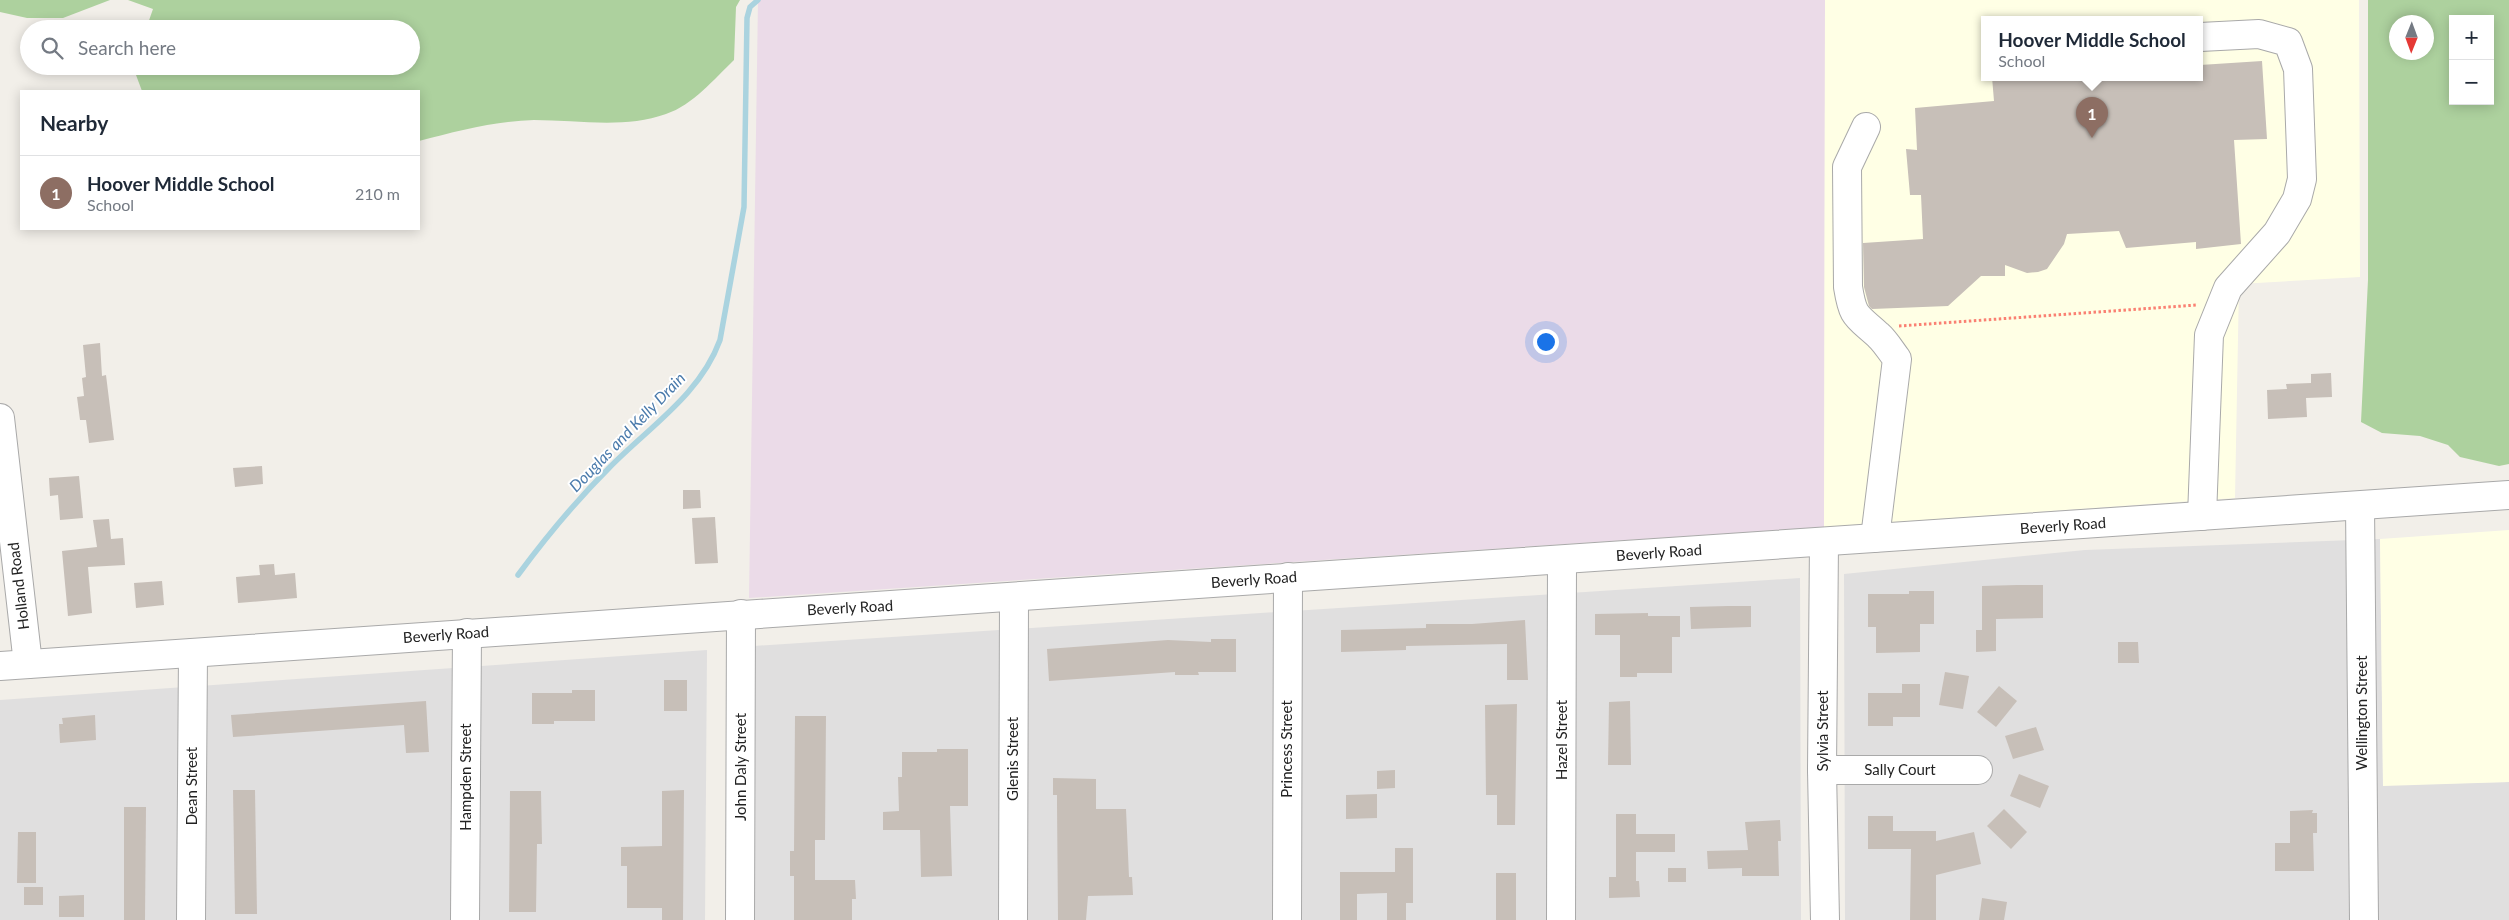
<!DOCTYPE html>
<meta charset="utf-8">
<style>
:root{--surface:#fff;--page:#f2f2f3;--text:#1f2937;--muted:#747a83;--line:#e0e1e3;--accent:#d40000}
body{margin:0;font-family:Lato,sans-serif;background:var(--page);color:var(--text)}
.controls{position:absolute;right:15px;top:15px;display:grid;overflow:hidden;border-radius:0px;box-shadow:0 2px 12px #0003}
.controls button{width:45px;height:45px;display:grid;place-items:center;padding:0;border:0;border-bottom:1px solid var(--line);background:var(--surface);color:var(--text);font:25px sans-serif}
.compass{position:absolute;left:2389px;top:15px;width:45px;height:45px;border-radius:50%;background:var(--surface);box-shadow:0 2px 12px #0003;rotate:181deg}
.you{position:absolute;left:1545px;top:341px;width:18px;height:18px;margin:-12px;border:4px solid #fff;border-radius:50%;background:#1a73e8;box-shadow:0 0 0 8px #1a73e833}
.badge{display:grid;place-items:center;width:32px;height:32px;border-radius:50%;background:var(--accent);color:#fff;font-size:16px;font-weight:700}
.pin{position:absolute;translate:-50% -41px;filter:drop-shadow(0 1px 2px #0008)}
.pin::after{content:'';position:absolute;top:26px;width:18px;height:15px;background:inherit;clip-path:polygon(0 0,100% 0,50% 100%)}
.popup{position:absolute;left:1981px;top:16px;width:222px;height:65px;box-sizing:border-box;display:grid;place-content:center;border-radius:0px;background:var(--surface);filter:drop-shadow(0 1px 4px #0005);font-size:16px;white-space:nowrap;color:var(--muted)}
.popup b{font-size:19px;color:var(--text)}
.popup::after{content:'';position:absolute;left:50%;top:100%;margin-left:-10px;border:10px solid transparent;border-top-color:var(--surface)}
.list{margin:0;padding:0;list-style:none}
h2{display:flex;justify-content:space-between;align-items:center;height:65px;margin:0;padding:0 20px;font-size:21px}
h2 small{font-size:16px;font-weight:400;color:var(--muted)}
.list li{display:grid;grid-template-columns:32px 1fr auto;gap:15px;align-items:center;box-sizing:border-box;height:75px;padding:0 20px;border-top:1px solid var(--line)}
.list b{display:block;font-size:19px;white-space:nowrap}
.list p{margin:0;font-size:16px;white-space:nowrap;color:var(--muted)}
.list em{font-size:16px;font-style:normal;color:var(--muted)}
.icon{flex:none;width:28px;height:28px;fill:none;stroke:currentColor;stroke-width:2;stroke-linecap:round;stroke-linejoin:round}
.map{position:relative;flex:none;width:2509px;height:920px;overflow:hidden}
.search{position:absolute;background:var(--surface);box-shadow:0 2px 12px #0003;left:20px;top:20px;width:400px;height:55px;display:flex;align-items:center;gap:12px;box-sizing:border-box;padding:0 18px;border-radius:28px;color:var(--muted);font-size:19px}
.panel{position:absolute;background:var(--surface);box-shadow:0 2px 12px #0003;left:20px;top:90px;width:400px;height:140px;border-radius:0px}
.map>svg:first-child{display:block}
.residential{fill:#e0dfdf}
.industrial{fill:#ebdbe8}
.education{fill:#ffffe5;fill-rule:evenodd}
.forest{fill:#add19e;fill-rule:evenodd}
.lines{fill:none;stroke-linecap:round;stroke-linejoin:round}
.stream{stroke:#aad3df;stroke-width:5.5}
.building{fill:#c7bfb8}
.minor-casing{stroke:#a9a9a9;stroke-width:30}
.path{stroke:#fa8072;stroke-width:3;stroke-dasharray:2.5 2.5;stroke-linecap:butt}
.minor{stroke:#fff;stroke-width:28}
.labels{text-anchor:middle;stroke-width:4;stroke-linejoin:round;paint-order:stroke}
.street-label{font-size:15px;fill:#222;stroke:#fff}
.water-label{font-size:16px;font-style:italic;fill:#4a7aab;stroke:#fff}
</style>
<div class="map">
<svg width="2509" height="920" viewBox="0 0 2509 920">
<rect width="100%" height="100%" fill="#f2efe9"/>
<g class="residential">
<polygon points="2380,539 2383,785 2509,782 2509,920 1845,920 1844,574 2085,550"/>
<polygon points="1800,578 1801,920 754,920 754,646"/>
<polygon points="707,650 705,920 0,920 0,700"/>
</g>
<polygon class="industrial" points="758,0 1825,0 1824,527 749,598"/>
<g class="education">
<path d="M1825 0H2359L2360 277 2239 284 2235 498 1824 527ZM1984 19H2200V77H1984Z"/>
<polygon points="2509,530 2509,782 2383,786 2380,539"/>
</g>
<g class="forest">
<polygon points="0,0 110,0 63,18 27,18 0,12"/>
<path d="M128 0H740L736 7 734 60C714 79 693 105 666 114 624 129 578 120 534 120 495 121 457 131 419 141V91H142L136 75 137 66H411V29H146L153 9Z"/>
<path d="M2368 0H2509V464L2499 466 2460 457 2448 445 2420 436 2382 433 2361 422 2368 280ZM2453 19H2490V101H2453ZM2396 22H2426V52H2396Z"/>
</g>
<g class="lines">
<path class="stream" d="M518 575C546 537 576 501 609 468 649 427 700 395 720 340L744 207 747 18 750 7 758 0"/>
</g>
<g class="building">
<polygon points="2262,61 2267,139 2234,140 2241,244 2196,249 2196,242 2126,248 2119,231 2067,234 2064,244 2047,269 2038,272 2027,273 2005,265 2005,276 1981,276 1948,306 1872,309 1869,306 1864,287 1863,243 1923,239 1921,195 1910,195 1906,149 1917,150 1915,108 1994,101 1992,77 2200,77 2200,65"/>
<polygon points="100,343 102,376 106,375 114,440 89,443 86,420 80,420 77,397 84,396 82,378 86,377 83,345"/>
<polygon points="2331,373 2332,397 2306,398 2307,417 2268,419 2267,390 2287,389 2286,384 2311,383 2311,374"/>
<polygon points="262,466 263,484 235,487 233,468"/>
<polygon points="79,476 83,518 60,520 58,495 50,496 49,478"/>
<polygon points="683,490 700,490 701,508 683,509"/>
<polygon points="715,517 718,563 695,564 692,518"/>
<polygon points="109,519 111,539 123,538 125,565 88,567 92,613 68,616 62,551 97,547 93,520"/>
<polygon points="274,564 275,575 295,573 297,598 238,603 236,577 260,575 259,565"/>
<polygon points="162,581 164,605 136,608 134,583"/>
<polygon points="2017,585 2043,585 2043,618 1996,619 1996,651 1976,652 1976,630 1982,630 1982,586"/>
<polygon points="1909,591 1934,591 1934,624 1920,624 1920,652 1876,653 1876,627 1868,627 1868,594 1909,594"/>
<polygon points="1728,606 1751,606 1751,627 1691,629 1690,607"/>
<polygon points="1648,613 1648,616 1680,616 1680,637 1672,637 1672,673 1637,673 1637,677 1620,677 1620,635 1595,635 1595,614"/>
<polygon points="1525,620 1528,680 1507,680 1507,644 1406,646 1406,650 1341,652 1341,630 1426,628 1426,624 1472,624"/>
<polygon points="1211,639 1236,639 1236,672 1198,672 1199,675 1175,675 1175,672 1049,681 1047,649 1168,640 1211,642"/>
<polygon points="2118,642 2138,642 2139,663 2118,663"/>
<polygon points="1945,672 1969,676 1963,709 1939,705"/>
<rect x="664" y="680" width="23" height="31"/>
<polygon points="1902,684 1920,684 1920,717 1893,717 1893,726 1868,726 1868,693 1902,693"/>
<polygon points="1999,686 2017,701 1996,727 1977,712"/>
<polygon points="572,690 595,690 595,721 554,721 554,724 532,724 532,693 572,693"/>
<polygon points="426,701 429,752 406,753 404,725 233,737 231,715"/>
<polygon points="1630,701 1631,765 1608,765 1609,702"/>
<polygon points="1517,704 1515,825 1497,825 1497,795 1486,795 1485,705"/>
<polygon points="95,715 96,740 60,743 59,724 63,724 62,718"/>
<polygon points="795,716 826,716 825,840 815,840 815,880 855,880 856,899 852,899 852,920 794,920 794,876 790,876 790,851 794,851"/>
<polygon points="2036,727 2044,750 2013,759 2005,736"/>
<polygon points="937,749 968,749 968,806 950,806 952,876 921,877 920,830 883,830 883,812 899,811 898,777 902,777 902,752 937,752"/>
<polygon points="1395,770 1395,788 1377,789 1377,771"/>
<polygon points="2019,774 2049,786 2040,808 2010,796"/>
<polygon points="1053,778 1096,779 1096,809 1126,809 1129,877 1132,877 1133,895 1088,896 1086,920 1058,920 1057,804 1057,795 1053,795"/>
<polygon points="233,790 255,790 257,914 235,914"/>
<polygon points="684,790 683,920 662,920 662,908 627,908 627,866 621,866 621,847 662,846 662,791"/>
<polygon points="510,791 541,791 542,844 537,844 536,912 509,912"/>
<polygon points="1377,794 1377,818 1346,819 1346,795"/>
<polygon points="124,807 146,807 145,920 124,920"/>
<polygon points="2004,809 2027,832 2011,849 1987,826"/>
<polygon points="2313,810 2312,813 2317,813 2317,833 2313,833 2314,871 2275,871 2275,843 2290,843 2290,811"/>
<polygon points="1616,814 1636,814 1636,834 1675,834 1675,852 1636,852 1636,881 1639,881 1640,897 1609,898 1609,877 1616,877"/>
<polygon points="1868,816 1893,816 1893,831 1936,831 1936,841 1974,832 1981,864 1936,875 1936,920 1910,920 1911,849 1868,849"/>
<polygon points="1780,820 1781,841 1778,841 1779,876 1742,876 1742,868 1708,869 1707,851 1748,850 1745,822"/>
<polygon points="18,832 36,832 36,883 17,883"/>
<polygon points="1395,848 1413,848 1413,903 1406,903 1406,920 1387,920 1387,893 1357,894 1357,920 1340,920 1340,872 1395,872"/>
<rect x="1668" y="868" width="18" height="14"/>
<rect x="1496" y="873" width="20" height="47"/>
<rect x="24" y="887" width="19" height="18"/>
<polygon points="84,895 84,917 59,917 59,896"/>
<polygon points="1982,898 2007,902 2004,920 1979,920"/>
</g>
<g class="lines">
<g class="minor-casing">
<g id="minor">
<polyline points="2200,37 2259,34 2288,42 2298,69 2302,179 2297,199 2277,233 2228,288 2209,335 2202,516"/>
<path d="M1866 127 1847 167 1848 287C1853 318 1856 315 1878 335 1885 341 1891 351 1897 359L1875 538"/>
<polyline points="0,418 28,664"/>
<polyline points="2360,506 2364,920"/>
<polyline points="1824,542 1822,770 1825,920"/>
<path d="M0 666C836 607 1673 553 2509 495"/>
<polyline points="1822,770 1978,770"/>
<polyline points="191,920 193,653"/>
<polyline points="465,920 467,633"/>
<polyline points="740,920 741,614"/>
<polyline points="1013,920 1014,598"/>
<polyline points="1287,920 1288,577"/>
<polyline points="1561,920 1562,560"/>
</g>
</g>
<polyline class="path" points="1899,326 2197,305"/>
<use href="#minor" class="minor"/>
</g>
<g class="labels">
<g class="street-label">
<text transform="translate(2063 526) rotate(-4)" y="5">Beverly Road</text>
<text transform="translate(1659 553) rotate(-4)" y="5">Beverly Road</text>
<text transform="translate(1254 580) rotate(-4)" y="5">Beverly Road</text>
<text transform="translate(19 586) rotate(-97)" y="5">Holland Road</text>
<text transform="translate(850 608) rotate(-3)" y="5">Beverly Road</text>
<text transform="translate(446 635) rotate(-4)" y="5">Beverly Road</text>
<text transform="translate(2362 713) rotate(-90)" y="5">Wellington Street</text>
<text transform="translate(1823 731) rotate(-90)" y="5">Sylvia Street</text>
<text transform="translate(1562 740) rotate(-90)" y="5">Hazel Street</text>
<text transform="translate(1287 749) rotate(-90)" y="5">Princess Street</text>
<text transform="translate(1013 759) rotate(-90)" y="5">Glenis Street</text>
<text transform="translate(741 767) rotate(-90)" y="5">John Daly Street</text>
<text x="1900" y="775">Sally Court</text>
<text transform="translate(466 777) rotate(-90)" y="5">Hampden Street</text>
<text transform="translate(192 786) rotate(-90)" y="5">Dean Street</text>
</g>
<g class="water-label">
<text transform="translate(627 432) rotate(-46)" y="6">Douglas and Kelly Drain</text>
</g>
</g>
</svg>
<div class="controls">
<button>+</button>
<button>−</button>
</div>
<svg class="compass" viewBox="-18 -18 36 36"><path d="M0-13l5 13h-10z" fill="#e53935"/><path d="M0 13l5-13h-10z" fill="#747a83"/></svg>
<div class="you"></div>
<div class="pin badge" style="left:2092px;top:138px;background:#8d6e63">1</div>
<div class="popup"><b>Hoover Middle School</b>School</div>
<div class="search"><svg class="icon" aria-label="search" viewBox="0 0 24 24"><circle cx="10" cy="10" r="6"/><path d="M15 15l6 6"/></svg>Search here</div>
<section class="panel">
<h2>Nearby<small></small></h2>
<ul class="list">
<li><span class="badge" style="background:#8d6e63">1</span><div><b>Hoover Middle School</b><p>School</p></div><em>210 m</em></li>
</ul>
</section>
</div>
